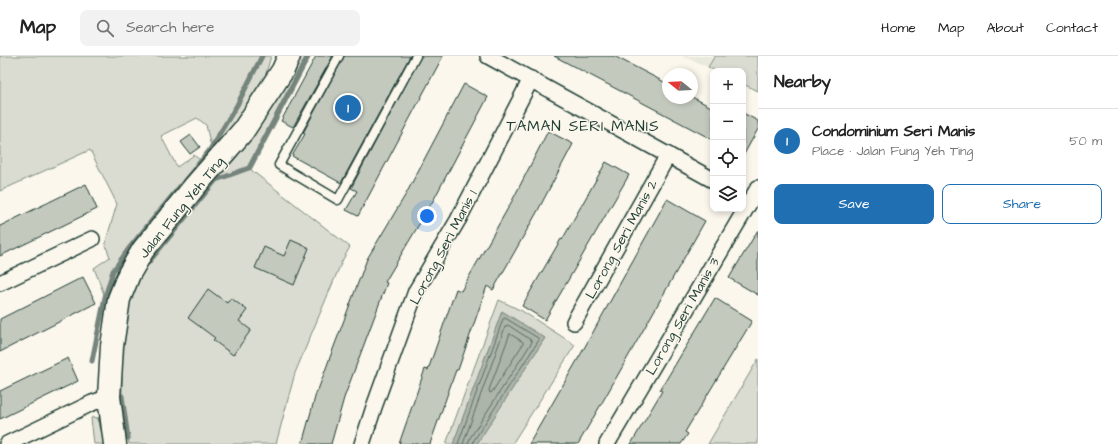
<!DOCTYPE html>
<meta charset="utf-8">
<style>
:root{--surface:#fff;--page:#f2f2f2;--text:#222;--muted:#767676;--line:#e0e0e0;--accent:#1f6fb2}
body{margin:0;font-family:"Architects Daughter",sans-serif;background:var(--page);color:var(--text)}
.controls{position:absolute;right:12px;top:12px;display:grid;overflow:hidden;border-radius:8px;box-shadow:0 2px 6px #0003}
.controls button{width:36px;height:36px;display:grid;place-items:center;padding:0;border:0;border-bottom:1px solid var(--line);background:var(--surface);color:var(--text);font:20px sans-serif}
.compass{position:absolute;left:662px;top:12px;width:36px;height:36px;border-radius:50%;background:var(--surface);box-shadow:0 2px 6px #0003;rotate:288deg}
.you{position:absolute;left:427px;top:160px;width:14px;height:14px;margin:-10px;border:3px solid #fff;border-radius:50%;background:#1a73e8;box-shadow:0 0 0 6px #1a73e833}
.badge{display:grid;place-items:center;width:26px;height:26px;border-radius:50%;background:var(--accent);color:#fff;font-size:13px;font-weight:700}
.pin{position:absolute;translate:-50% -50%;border:2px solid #fff;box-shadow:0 1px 4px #0006}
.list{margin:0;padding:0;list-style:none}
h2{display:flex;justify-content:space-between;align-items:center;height:52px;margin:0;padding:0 16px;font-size:17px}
h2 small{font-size:13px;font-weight:400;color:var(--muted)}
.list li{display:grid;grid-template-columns:26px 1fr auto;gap:12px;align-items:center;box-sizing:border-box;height:64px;padding:0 16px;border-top:1px solid var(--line)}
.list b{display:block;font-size:15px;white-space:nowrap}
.list p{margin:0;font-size:13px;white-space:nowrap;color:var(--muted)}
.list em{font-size:13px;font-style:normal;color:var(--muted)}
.actions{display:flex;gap:8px;padding:12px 16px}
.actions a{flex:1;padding:9px 0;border:1px solid var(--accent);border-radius:8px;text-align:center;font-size:14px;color:var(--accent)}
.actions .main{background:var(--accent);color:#fff}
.icon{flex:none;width:22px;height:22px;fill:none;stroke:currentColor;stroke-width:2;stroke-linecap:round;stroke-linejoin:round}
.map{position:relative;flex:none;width:758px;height:388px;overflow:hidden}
header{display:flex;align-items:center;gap:24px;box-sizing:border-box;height:56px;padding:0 20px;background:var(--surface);border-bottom:1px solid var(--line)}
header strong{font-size:19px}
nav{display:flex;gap:22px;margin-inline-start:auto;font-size:14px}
.search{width:280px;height:36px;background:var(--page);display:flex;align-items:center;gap:10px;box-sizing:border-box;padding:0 14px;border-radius:8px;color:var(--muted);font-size:15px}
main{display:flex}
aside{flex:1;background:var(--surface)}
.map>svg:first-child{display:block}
.built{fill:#eae9de}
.green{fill:#dbdcd1;stroke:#7d8c82}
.water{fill:#adb4aa;stroke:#74847b}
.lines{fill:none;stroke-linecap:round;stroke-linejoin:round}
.shore{stroke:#586d63;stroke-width:1}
.stream{stroke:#74847b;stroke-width:5}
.building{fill:#c4c9be;stroke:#1f3d34}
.lane-casing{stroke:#1f3d34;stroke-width:11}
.street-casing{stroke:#1f3d34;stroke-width:18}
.secondary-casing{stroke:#1f3d34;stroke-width:25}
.lane{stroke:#fbf7ec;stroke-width:8}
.street{stroke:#fbf7ec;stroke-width:15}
.secondary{stroke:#fbf7ec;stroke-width:22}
.labels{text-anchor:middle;stroke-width:3;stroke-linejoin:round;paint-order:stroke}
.street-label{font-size:14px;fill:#1f3d34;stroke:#fbf7ec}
.neighbourhood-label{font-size:15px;letter-spacing:1px;fill:#1f3d34;stroke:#fbf7ec}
</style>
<header>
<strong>Map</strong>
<div class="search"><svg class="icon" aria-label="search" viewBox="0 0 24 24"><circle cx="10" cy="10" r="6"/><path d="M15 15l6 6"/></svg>Search here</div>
<nav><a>Home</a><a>Map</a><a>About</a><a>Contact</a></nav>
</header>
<main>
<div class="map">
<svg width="758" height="388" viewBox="0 0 758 388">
<rect width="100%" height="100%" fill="#fbf7ec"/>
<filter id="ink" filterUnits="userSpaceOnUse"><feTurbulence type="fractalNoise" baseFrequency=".025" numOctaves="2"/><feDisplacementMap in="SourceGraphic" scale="8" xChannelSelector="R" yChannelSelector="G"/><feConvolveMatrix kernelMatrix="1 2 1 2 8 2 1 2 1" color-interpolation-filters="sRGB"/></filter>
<g filter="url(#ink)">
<polygon class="built" points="682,0 715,0 708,11"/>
<g class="green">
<polygon points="0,0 271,0 265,21 253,38 248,49 216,92 210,87 206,69 197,62 161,80 177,111 194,99 201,105 130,191 113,215 105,241 94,212 110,201 105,188 117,148 90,94 0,135"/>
<polygon points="298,0 311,0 251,114 350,191 342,205 295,317 276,388 129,388 122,340 122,293 129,245 137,223 151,202 216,124 236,102 248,85"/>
<polygon points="715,0 758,0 758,35 743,28 743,15 716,15 708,11"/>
<polygon points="499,244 522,255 575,289 512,388 446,388"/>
<polygon points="758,303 758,388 708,388"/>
<polygon points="94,361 103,364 110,388 94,388 91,362"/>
</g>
<polygon class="water" points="502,255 545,282 477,388 453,388"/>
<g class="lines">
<g class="shore">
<polygon points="510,278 523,286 523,288 492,336 490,337 489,334 509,280"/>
<polyline points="458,388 503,263 505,262 538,282 539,284 474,384 473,388"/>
<polyline points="463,388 505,271 508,269 531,284 532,286 470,382 468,388"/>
</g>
<g class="stream">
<polyline points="148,207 216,124 249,112 308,0"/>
<polyline points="92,305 105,241 113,215 130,191 209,95 237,49 262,0"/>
<polyline points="122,340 128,382"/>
<polyline points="100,363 104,377"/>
</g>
</g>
<g class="building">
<polygon points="316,0 333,0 293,71 281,65"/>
<polygon points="344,0 410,0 341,127 292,100 305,78 303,77"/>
<polygon points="421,0 443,0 358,160 346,154 357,135 351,132"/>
<polygon points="554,0 614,0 668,28 668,42 692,42 692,41 713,52 713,84"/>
<polygon points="464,28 488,41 434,143 385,226 387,227 344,342 331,388 302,388 317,334 318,334 329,304 367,203 406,138"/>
<polygon points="743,57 758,65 758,73 743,100"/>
<polygon points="548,75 573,88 536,158 493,234 487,230 458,314 456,314 430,388 399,388 425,313 428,314 456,233 461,235 512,145"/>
<polygon points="191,79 200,91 190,98 181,86"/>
<polygon points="606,106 629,119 545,264 522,250 561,183 562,184"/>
<polygon points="86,128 97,153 0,200 0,170"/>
<polygon points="667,143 705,165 607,338 578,388 529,388 582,296"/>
<polygon points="758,174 758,239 729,222"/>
<polygon points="291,184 309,192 294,229 255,212 264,191 284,200"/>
<polygon points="83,221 96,247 0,296 0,263"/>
<polygon points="208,233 227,247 231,242 247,254 239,265 251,274 233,299 213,284 215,282 188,262"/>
<polygon points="715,242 752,265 685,376 688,378 681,388 631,388 662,335 660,334"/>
<polygon points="68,302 78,325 0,363 0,335"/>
</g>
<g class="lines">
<g class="lane-casing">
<polyline id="lane" points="339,0 279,109 338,144 416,0"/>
</g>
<g class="street-casing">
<g id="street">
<polyline points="488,0 713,124"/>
<polyline points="0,227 92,183"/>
<polyline points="574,266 668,99"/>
<polyline points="7,388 92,347 109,341"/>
<polyline points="362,388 374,351 416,235 458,164 531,23"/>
<polyline points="607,388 758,132"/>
</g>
</g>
<g class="secondary-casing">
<polyline id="secondary" points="115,388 109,341 112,290 119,243 129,218 143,194 195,130 243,75 283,14 289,0"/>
</g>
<use href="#lane" class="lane"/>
<use href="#street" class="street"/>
<use href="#secondary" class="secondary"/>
</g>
</g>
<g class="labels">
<g class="street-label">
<text transform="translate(181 151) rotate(-51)" y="5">Jalan Fung Yeh Ting</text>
<text transform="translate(621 183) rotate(-61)" y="5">Lorong Seri Manis 2</text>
<text transform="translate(443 191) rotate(-62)" y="5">Lorong Seri Manis 1</text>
<text transform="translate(682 260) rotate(-60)" y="5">Lorong Seri Manis 3</text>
</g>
<g class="neighbourhood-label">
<text x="583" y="75">TAMAN SERI MANIS</text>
</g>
</g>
</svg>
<div class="controls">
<button>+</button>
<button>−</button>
<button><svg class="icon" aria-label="locate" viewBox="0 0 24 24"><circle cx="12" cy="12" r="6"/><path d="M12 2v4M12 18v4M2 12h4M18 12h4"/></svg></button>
<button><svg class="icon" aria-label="layers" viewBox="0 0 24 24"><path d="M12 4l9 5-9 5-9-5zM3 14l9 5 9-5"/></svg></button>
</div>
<svg class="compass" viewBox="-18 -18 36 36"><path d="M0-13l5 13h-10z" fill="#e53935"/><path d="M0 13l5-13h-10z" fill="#767676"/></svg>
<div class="you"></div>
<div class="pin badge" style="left:348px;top:52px">1</div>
</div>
<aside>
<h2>Nearby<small></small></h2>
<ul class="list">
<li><span class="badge">1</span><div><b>Condominium Seri Manis</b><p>Place · Jalan Fung Yeh Ting</p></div><em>50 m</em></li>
</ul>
<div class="actions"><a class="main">Save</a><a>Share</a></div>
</aside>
</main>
